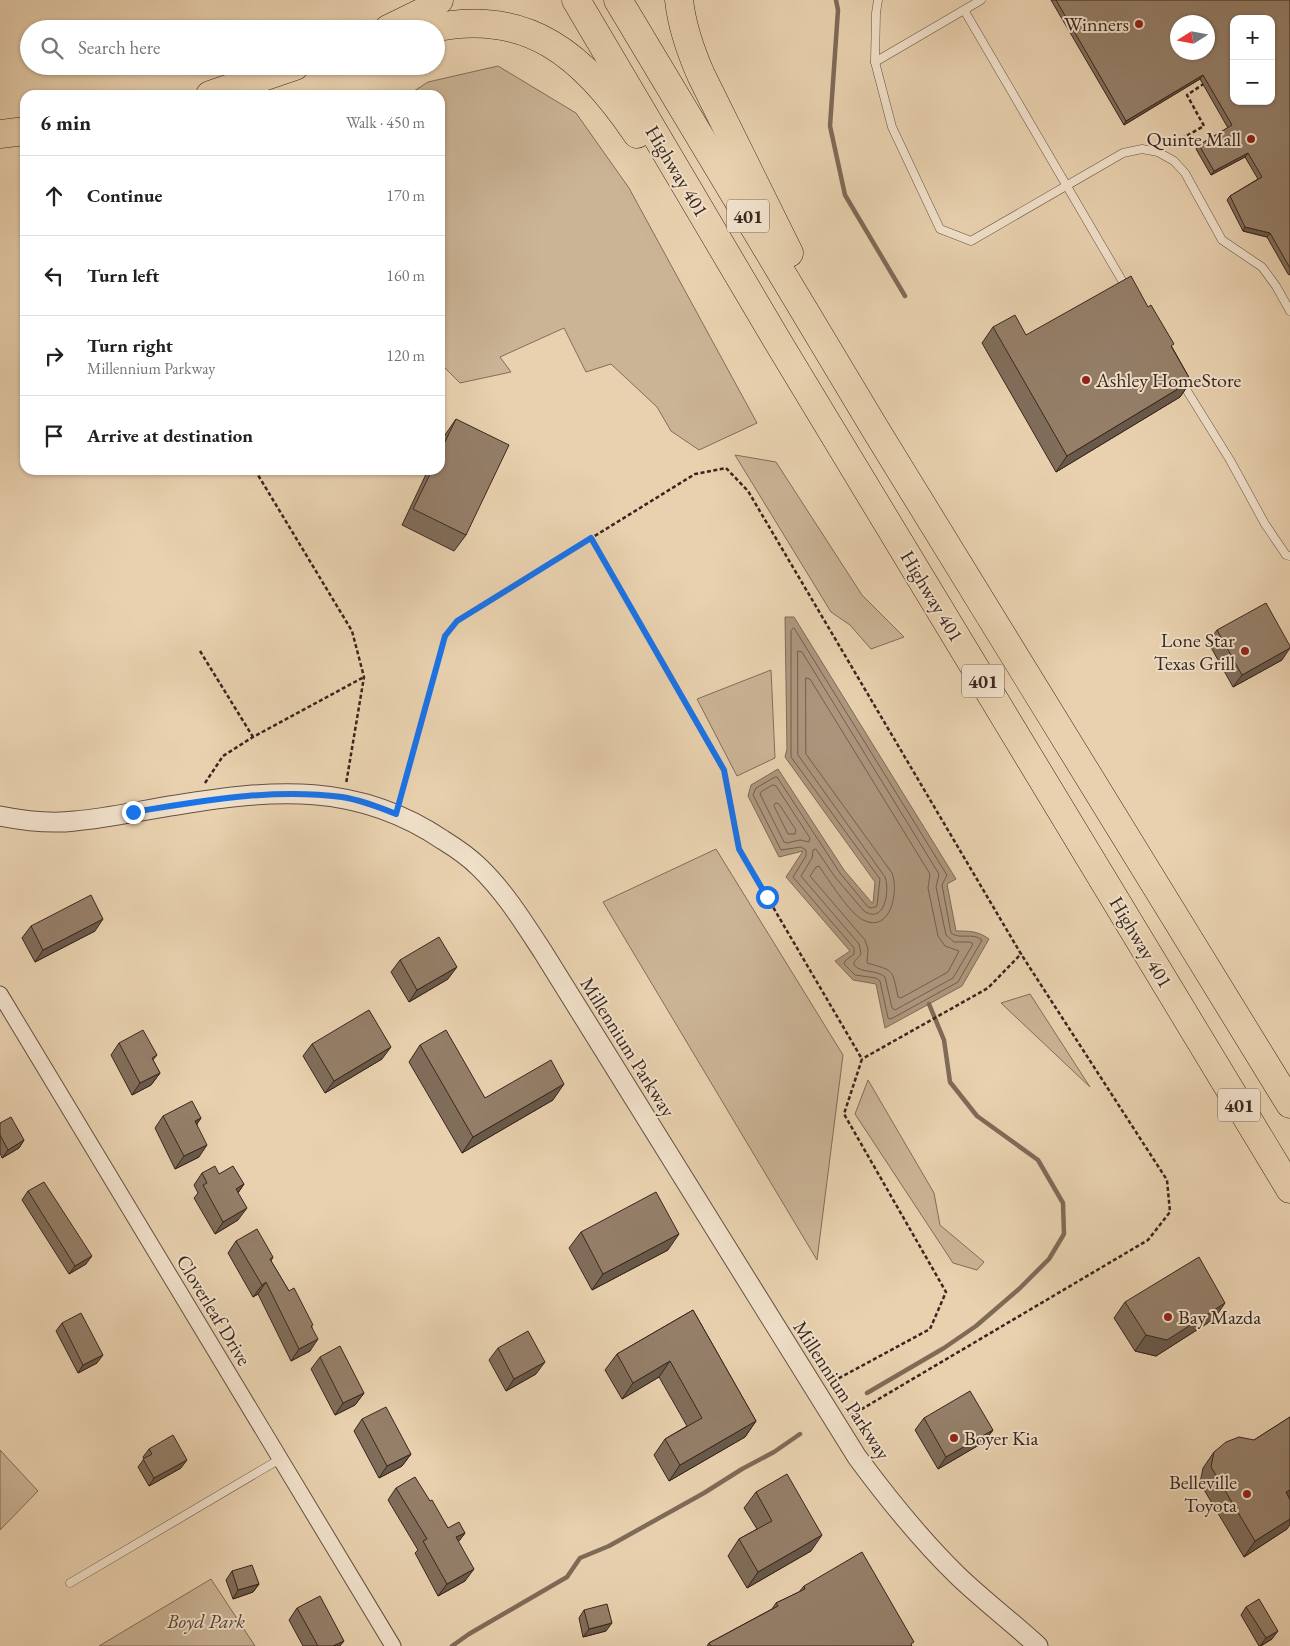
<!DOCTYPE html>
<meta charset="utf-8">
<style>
:root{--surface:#fff;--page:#f2f2f2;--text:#202124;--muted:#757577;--line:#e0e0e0}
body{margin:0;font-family:"EB Garamond",serif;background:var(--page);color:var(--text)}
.controls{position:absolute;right:15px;top:15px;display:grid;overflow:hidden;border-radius:10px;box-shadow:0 1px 4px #0004}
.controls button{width:45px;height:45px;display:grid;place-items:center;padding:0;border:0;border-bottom:1px solid var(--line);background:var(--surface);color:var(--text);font:25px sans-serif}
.compass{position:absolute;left:1170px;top:15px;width:45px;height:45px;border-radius:50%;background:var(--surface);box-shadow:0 1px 4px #0004;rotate:259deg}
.stop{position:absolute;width:15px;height:15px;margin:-11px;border:4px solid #1a73e8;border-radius:50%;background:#fff}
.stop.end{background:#1a73e8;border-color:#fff;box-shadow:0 1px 5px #0008}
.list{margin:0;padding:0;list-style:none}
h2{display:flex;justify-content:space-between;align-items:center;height:65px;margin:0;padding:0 20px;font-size:21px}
h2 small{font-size:16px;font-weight:400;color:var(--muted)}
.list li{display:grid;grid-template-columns:32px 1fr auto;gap:15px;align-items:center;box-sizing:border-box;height:80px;padding:0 20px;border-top:1px solid var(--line)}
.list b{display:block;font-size:19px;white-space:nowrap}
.list p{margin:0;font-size:16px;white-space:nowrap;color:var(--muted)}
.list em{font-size:16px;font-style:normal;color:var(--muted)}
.icon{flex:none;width:28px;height:28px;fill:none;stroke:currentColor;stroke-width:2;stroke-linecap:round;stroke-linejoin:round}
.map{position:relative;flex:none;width:1290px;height:1646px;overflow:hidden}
.search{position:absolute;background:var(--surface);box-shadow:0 1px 4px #0004;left:20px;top:20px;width:425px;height:55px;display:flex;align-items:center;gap:12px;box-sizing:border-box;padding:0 18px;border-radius:28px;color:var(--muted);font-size:19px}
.panel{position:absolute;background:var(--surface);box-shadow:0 1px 4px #0004;left:20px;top:90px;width:425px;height:385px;border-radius:15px}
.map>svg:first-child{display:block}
.green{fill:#cbb496;stroke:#826d5a}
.water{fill:#ad977e;stroke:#7f6a58}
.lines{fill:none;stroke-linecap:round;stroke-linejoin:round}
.shore{stroke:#735e4e;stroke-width:1}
.stream{stroke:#7f6a58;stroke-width:4.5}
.service-casing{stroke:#655142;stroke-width:9}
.minor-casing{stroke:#655142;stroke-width:17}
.tertiary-casing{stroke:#655142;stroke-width:21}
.motorway-casing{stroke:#39261e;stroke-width:29}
.path{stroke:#39261e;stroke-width:2.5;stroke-dasharray:4 2.5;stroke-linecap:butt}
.service{stroke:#f1e1cb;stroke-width:8}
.minor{stroke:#f1e1cb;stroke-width:15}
.tertiary{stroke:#f1e1cb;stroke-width:19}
.motorway{stroke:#e9d1af;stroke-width:28}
.wall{fill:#806d5a;stroke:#39261e}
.shaded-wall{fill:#68594a;stroke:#39261e}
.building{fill:#957f69;stroke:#39261e;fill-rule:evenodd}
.route{stroke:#1a73e8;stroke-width:6}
.poi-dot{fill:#8f2418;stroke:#f1e1cb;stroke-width:2}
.labels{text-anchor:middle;stroke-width:4;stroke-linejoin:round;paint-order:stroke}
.shield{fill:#f1e1cb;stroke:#705e52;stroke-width:1}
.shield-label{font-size:19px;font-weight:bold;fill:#39261e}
.poi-label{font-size:20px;fill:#39261e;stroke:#f1e1cb;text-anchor:end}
.street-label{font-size:20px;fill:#39261e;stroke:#f1e1cb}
.park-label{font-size:20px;font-style:italic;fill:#564236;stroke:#f1e1cb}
</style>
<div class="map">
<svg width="1290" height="1646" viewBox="0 0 1290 1646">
<rect width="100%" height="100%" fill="#e9d1af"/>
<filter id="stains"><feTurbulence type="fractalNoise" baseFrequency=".004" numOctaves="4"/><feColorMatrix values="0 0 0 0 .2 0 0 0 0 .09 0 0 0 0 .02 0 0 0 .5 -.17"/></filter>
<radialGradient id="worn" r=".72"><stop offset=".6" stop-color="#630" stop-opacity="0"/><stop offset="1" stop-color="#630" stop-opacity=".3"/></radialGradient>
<g class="green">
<polygon points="498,66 576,113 629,188 757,423 699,450 671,431 657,407 611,364 586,372 564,328 500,357 511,372 460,383 440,363 440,95 408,95 428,82"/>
<polygon points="735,455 776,462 862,595 904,637 871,649 850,625 831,612"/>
<polygon points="771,670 775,758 737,776 697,699"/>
<polygon points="716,849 843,1055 817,1260 603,902"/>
<polygon points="1030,994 1090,1087 1001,1003"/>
<polygon points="868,1080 934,1193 940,1225 984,1262 977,1270 953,1263 855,1114"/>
<polygon points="0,1450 38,1491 0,1530"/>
<polygon points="211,1579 255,1646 99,1646"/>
</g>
<path class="water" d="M785 617H794L956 879 947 884 956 931C970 931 978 931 989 939L962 986 885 1028 876 984 853 980 835 961 850 951 786 877 803 851 779 857 748 796 751 785 778 769 844 870 872 903H873L875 882 785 757 787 749Z"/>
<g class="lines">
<g class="shore">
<path d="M794 628 947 875 942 885 951 933C960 940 973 932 982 940L958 982 891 1019 888 1018 880 981 876 978 855 975 844 964 845 961 854 954V948L793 877 806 856V850L801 847 781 850 753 795 756 788 775 777H777L840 873 868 907 872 908 877 906 880 879 791 757V631Z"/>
<path d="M798 651 802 652 939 874 936 887 946 935 954 942H970L973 944 953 978 895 1010 892 1008 885 977C876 969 862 974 854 965V962L861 954 859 944 801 876 812 858 813 850 816 849 835 877 864 911C885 925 890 890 885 877L798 755Z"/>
<path d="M806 678 810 679 930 874 928 888 938 936 945 946 959 951 948 972 901 998 898 997C892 968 894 971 867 963L868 949 865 940 810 876 816 867 819 866C828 879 850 914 863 920 891 934 899 891 892 873L806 754Z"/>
<polygon points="773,785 776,786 810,838 809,842 800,840 787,843 784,842 760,794 761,792"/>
<polygon points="776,803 779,804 796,830 795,834 788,834 774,806"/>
</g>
<g class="stream">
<polyline points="836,0 838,10 830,126 845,195 905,296"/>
<polyline points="867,1393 944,1348 976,1326 1019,1289 1049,1259 1064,1234 1063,1203 1038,1160 977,1116 950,1082 944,1040 929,1004"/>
<polyline points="452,1646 469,1634 567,1577 580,1558 609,1546 704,1493 742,1469 774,1452 800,1434"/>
</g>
<g class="service-casing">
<g id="service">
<polyline points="878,0 876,13 875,62 892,127 940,229 971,241 1123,153 1142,149 1158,152 1174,161 1185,173 1222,240 1262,267 1276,286 1290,311"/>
<polyline points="964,10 1127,289"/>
<polyline points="875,62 981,0"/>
<polyline points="1181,381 1230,460 1265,524 1286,555 1290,556"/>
<polyline points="70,1583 280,1459"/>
</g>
</g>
<g class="minor-casing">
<polyline id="minor" points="0,994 393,1646"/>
</g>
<g class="tertiary-casing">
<path id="tertiary" d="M0 816C25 821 50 824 75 821 109 818 143 810 177 805 274 789 357 782 443 840 456 848 469 857 479 867 505 892 524 923 543 952L857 1457C888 1499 920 1539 958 1576 983 1600 1012 1622 1038 1646"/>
</g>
<g class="motorway-casing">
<g id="motorway">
<polyline points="576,0 778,342 1290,1189"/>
<polyline points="618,0 877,432 1290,1104"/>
<path d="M679 0C682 27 690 50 701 75L789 253"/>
<polyline points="388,29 425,11 439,0"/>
<path d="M429 29C528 6 585 57 637 134"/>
<polyline points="210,95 295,66"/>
<polyline points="0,134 25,131"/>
</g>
</g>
<g class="path">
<polyline points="1170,145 1204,126 1187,95 1205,83"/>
<polyline points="255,470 352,631 364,677 346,784"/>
<polyline points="591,538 724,769 739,849 862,1059 844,1114 946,1292 930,1329 830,1383"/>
<polyline points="200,651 253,737"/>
<polyline points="205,783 223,756 253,737 364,677"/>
<polyline points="400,800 445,637 457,621 695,474 726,468 748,491 1021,954 988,988 862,1059"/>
<polyline points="850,1416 1148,1240 1170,1212 1167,1180 1021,954"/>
</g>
<use href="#service" class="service"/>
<use href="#minor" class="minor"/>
<use href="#tertiary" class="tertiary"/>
<use href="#motorway" class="motorway"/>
</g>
<g class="wall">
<polygon points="1051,0 1290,0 1290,275 1288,274 1267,237 1243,231 1227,200 1230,196 1258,179 1245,157 1211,175 1196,149 1199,145 1228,128 1200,79 1124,125"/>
<polygon points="993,327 1026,335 1172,347 1191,381 1180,397 1056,472 982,343"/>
<polygon points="456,419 466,535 454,551 402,525 428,470 440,470 440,445 445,435"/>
<polygon points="1217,630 1282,660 1233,687 1208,642"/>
<polygon points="31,926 95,931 35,962 22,938"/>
<polygon points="400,960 448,979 409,1002 391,972"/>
<polygon points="119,1043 157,1055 153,1060 160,1073 151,1085 132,1095 111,1055"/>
<polygon points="312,1044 382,1059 325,1093 303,1056"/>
<polygon points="420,1045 485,1098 553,1100 462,1153 409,1062"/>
<polygon points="163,1116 201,1118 197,1124 199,1157 175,1169 155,1128"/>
<polygon points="0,1123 24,1140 19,1148 2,1158 0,1153"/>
<polygon points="202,1173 219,1174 244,1184 238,1193 238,1220 215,1234 194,1198 198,1193 194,1185"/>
<polygon points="28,1191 86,1264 69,1274 22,1200"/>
<polygon points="581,1232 668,1250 592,1290 569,1248"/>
<polygon points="236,1241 273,1257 271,1261 289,1291 312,1327 310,1351 291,1361 258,1294 253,1297 228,1253"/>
<polygon points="1125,1302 1214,1319 1156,1356 1135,1351 1114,1318"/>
<polygon points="693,1310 756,1421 745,1437 669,1481 654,1455 665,1439 687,1426 659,1377 622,1399 605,1370 617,1354"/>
<polygon points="62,1323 97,1363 78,1373 56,1331"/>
<polygon points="498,1348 536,1374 506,1391 489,1360"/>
<polygon points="320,1357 364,1393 355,1405 335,1415 311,1369"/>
<polygon points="1290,1417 1290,1498 1287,1529 1244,1557 1200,1483 1203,1468 1214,1452 1254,1440"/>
<polygon points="924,1418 993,1430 984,1442 938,1469 915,1430"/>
<polygon points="362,1419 411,1454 402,1466 379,1478 354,1431"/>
<polygon points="149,1449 181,1468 149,1486 138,1467 144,1459 143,1457"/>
<polygon points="396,1488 430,1501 448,1528 465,1533 458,1542 465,1581 438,1596 415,1553 418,1550 388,1500"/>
<polygon points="756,1492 811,1551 747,1588 728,1556 739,1539 757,1529 744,1508"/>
<polygon points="232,1571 259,1584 253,1592 233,1599 226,1580"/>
<polygon points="804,1586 912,1646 707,1646 709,1643 772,1609 776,1603 799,1592"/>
<polygon points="1246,1607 1272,1639 1261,1646 1259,1646 1241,1615"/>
<polygon points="297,1608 340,1646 303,1646 289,1620"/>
<polygon points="584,1610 606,1631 583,1637 579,1618"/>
</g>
<g class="shaded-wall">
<polygon points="1203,75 1200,79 1124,125 1126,121"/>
<polygon points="1248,153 1245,157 1211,175 1214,171"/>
<polygon points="1245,227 1270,233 1267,237 1243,231"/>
<polygon points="1191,381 1180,397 1056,472 1067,456"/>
<polygon points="1290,648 1282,660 1233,687 1242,675"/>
<polygon points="103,919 95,931 35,962 43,950"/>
<polygon points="457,967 448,979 409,1002 417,990"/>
<polygon points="391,1047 382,1059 325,1093 334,1081"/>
<polygon points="160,1073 151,1085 132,1095 140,1083"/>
<polygon points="564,1084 553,1100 462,1153 473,1137"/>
<polygon points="201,1118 192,1130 195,1121"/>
<polygon points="24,1140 19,1148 2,1158 8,1150"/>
<polygon points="207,1145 199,1157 175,1169 184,1156"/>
<polygon points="244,1184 235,1197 236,1189"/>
<polygon points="247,1208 238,1220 215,1234 223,1222"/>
<polygon points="679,1234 668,1250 592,1290 603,1274"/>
<polygon points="92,1256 86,1264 69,1274 75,1266"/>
<polygon points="266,1282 258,1294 253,1297 262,1285"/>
<polygon points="1225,1303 1214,1319 1156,1356 1135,1351 1146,1335"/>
<polygon points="318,1339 310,1351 291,1361 299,1349"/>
<polygon points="103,1355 97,1363 78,1373 83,1365"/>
<polygon points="670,1361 659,1377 622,1399 633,1383"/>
<polygon points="545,1362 536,1374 506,1391 514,1379"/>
<polygon points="364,1393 355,1405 335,1415 343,1403"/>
<polygon points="756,1421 745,1437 669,1481 680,1465"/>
<polygon points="993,1430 984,1442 938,1469 946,1457"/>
<polygon points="411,1454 402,1466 379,1478 387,1466"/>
<polygon points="187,1460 181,1468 149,1486 154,1478"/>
<polygon points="1290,1488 1290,1498 1288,1500 1286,1492"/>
<polygon points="1290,1519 1290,1525 1287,1529 1244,1557 1255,1541"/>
<polygon points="465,1533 456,1545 456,1537"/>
<polygon points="822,1535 811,1551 747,1588 758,1572"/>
<polygon points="474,1569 465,1581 438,1596 447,1584"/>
<polygon points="259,1584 253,1592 233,1599 238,1590"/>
<polygon points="612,1623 606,1631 583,1637 589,1629"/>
<polygon points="1278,1631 1272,1639 1260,1646 1266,1638"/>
<polygon points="344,1641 340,1646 333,1646"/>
</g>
<g class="building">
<path d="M1056 0H1290V268L1270 233 1245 227 1230 196 1262 177 1248 153 1214 171 1199 145 1232 125 1203 75 1126 121ZM1234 19H1271V101H1234ZM1178 22H1208V52H1178Z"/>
<polygon points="1131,276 1148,307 1151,305 1174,344 1171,346 1191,381 1067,456 993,327 1015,315 1026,335"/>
<polygon points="456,419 509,445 466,535 413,509 432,470 440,470 440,452"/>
<polygon points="1266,603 1290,646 1290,648 1242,675 1217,630"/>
<polygon points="91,895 103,919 43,950 31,926"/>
<polygon points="439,937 457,967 417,990 400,960"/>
<polygon points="369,1010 391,1047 334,1081 312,1044"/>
<polygon points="143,1030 157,1055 152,1058 160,1073 140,1083 119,1043"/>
<polygon points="446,1030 485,1098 551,1060 564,1084 473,1137 420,1045"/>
<polygon points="192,1101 201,1118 195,1121 207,1145 184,1156 163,1116"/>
<polygon points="11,1117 24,1140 8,1150 0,1135 0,1123"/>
<polygon points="215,1166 219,1174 233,1166 244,1184 236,1189 247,1208 223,1222 203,1185 207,1183 202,1173"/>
<polygon points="44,1182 92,1256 75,1266 28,1191"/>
<polygon points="656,1192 679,1234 603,1274 581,1232"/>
<polygon points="257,1229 273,1257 270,1259 289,1291 294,1288 313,1325 311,1326 318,1339 299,1349 266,1282 262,1285 236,1241"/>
<polygon points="1199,1257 1225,1303 1167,1340 1146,1335 1125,1302"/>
<polygon points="693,1310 756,1421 680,1465 665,1439 702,1418 670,1361 633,1383 617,1354"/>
<polygon points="81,1313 103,1355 83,1365 62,1323"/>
<polygon points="528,1331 545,1362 514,1379 498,1348"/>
<polygon points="340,1346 364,1393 343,1403 320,1357"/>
<polygon points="970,1391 993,1430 946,1457 924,1418"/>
<polygon points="386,1407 411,1454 387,1466 362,1419"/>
<polygon points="1290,1417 1290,1490 1286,1492 1290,1500 1290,1519 1255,1541 1211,1467 1214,1452 1226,1442 1239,1437 1254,1440"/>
<polygon points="173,1435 187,1460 154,1478 143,1459 152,1454 149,1449"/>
<polygon points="787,1474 822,1535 758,1572 739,1539 772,1521 756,1492"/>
<polygon points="415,1477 430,1501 432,1500 448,1528 459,1522 465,1533 456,1537 474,1569 447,1584 423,1541 427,1539 396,1488"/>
<polygon points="862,1552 914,1642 911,1644 912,1646 711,1646 709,1643 778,1606 776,1603 805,1589 804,1586"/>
<polygon points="252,1565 259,1584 238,1590 232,1571"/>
<polygon points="320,1596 344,1641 333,1646 318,1646 297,1608"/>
<polygon points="1259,1599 1278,1631 1266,1638 1246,1607"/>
<polygon points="607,1604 612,1623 589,1629 584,1610"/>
</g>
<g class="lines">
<path class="route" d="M133 812C203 801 271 788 342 797 360 800 379 807 396 814L445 636 457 621 591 538 724 770 739 849 767 897"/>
</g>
<g class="poi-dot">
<circle cx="1139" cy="24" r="5"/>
<circle cx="1251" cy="139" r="5"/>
<circle cx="1086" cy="380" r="5"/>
<circle cx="1245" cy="651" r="5"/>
<circle cx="1168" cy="1317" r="5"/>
<circle cx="954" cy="1438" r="5"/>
<circle cx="1247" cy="1494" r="5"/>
</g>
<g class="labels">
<g class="shield">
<rect x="727" y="199.5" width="42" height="33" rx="4"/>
<rect x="962" y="664.5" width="42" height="33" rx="4"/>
<rect x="1218" y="1088.5" width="42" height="33" rx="4"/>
</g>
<g class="shield-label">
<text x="748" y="223">401</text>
<text x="983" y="688">401</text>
<text x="1239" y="1112">401</text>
</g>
<g class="poi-label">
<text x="1129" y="31">Winners</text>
<text x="1241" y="146">Quinte Mall</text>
<text x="1096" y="387" text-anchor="start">Ashley HomeStore</text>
<text x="1235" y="647">Lone Star<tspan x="1235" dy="23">Texas Grill</tspan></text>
<text x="1178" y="1324" text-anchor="start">Bay Mazda</text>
<text x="964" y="1445" text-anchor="start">Boyer Kia</text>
<text x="1237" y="1489">Belleville<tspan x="1237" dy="23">Toyota</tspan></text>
</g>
<g class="street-label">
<text transform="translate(677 171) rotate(59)" y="7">Highway 401</text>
<text transform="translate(932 596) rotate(59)" y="7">Highway 401</text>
<text transform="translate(1141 942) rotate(59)" y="7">Highway 401</text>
<text transform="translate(628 1047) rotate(58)" y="7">Millennium Parkway</text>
<text transform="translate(214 1310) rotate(59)" y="7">Cloverleaf Drive</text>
<text transform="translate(842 1390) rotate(57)" y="7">Millennium Parkway</text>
</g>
<g class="park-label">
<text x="206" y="1628">Boyd Park</text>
</g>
</g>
<rect width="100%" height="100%" filter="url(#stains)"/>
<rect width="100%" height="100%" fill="url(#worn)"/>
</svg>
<div class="controls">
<button>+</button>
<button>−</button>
</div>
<svg class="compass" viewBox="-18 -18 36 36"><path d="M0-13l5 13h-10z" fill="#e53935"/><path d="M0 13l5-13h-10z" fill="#757577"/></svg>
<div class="stop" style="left:767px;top:897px"></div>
<div class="stop end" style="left:133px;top:812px"></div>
<div class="search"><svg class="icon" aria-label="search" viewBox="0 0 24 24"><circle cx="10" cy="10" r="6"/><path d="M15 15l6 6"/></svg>Search here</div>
<section class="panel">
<h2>6 min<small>Walk · 450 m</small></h2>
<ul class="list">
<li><svg class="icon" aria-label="ahead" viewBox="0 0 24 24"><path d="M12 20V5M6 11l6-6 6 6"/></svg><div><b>Continue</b></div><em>170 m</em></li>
<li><svg class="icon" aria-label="left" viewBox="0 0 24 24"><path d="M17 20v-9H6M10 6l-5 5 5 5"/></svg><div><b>Turn left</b></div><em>160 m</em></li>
<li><svg class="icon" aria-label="right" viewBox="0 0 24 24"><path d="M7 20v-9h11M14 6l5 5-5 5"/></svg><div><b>Turn right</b><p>Millennium Parkway</p></div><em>120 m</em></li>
<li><svg class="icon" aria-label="arrive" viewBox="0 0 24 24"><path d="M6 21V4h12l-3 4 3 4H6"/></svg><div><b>Arrive at destination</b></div></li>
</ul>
</section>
</div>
